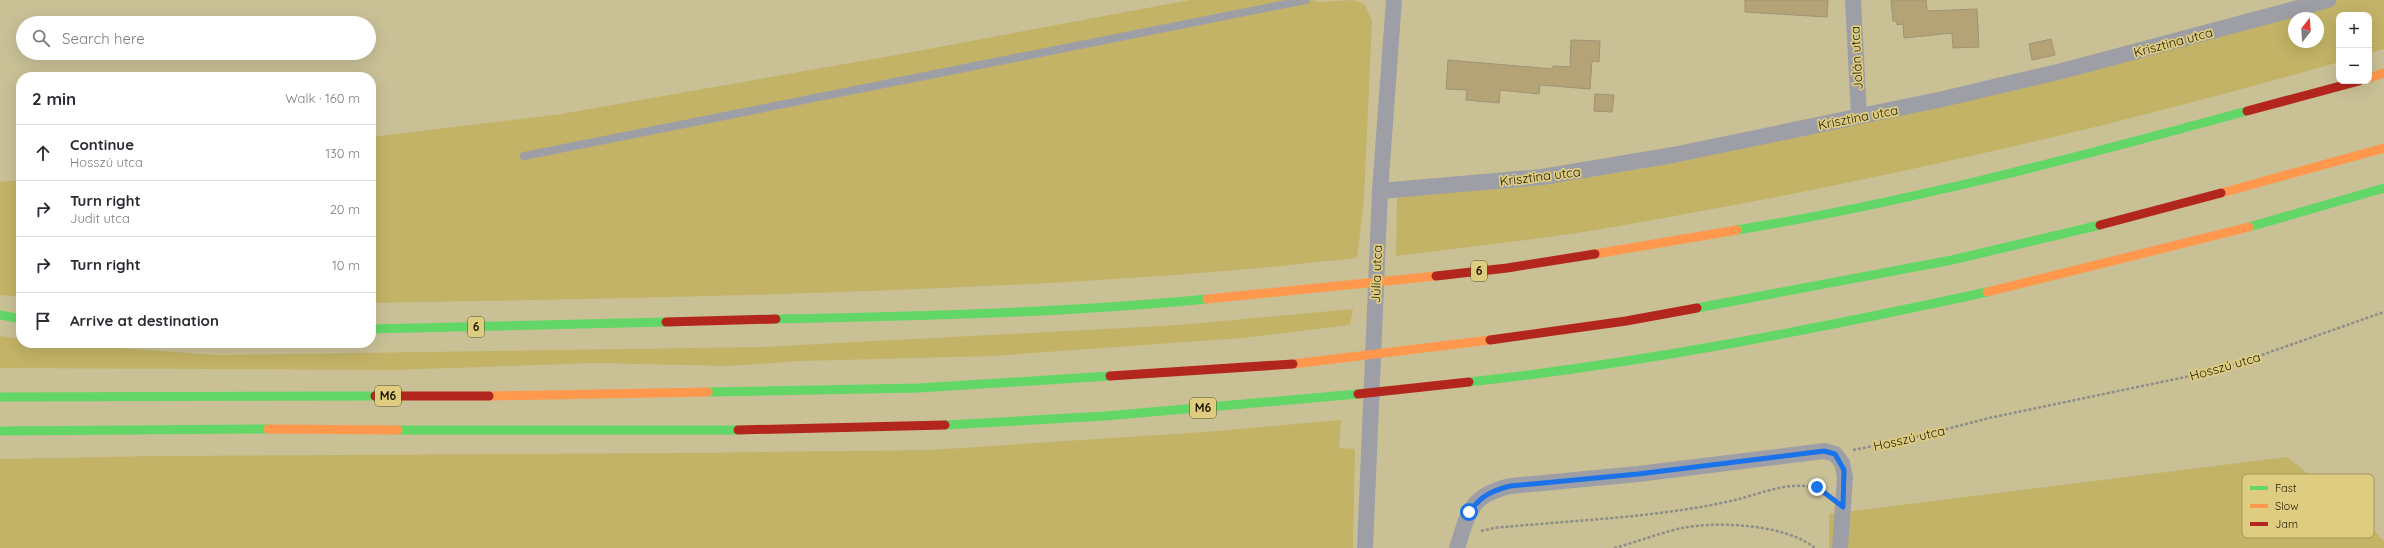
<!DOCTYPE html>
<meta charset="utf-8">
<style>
:root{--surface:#fff;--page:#f7f7f7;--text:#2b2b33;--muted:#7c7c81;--line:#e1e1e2}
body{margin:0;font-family:Quicksand,sans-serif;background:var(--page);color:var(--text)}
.controls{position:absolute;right:12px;top:12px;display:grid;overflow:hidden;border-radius:8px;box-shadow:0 4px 16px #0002}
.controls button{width:36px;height:36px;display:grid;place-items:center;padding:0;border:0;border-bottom:1px solid var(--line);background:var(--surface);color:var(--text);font:20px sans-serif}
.compass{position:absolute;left:2288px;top:12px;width:36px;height:36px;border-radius:50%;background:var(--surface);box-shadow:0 4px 16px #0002;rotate:17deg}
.stop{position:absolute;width:12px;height:12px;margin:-9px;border:3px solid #1a73e8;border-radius:50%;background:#fff}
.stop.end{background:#1a73e8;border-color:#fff;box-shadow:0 1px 4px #0008}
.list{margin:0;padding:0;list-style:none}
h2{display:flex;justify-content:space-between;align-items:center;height:52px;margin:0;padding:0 16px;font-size:17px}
h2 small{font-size:13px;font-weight:400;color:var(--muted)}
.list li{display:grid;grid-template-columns:26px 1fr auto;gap:12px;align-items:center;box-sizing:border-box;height:56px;padding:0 16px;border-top:1px solid var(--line)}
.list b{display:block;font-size:15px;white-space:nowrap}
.list p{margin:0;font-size:13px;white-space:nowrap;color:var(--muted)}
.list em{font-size:13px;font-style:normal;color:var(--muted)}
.icon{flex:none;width:22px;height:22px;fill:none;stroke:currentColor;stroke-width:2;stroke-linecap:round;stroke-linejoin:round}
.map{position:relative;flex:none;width:2384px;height:548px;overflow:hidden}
.search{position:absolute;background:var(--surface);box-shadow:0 4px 16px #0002;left:16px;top:16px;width:360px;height:44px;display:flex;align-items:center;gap:10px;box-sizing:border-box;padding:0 14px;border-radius:22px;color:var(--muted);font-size:15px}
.panel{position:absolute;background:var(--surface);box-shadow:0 4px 16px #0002;left:16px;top:72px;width:360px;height:276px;border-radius:16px}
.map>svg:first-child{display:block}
.green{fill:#c3b367;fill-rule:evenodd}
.building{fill:#b4a376;stroke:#9f9373}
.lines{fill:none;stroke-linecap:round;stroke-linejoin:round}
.path{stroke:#8e8d88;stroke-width:2.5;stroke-dasharray:3 2;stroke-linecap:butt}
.lane{stroke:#9e9fa6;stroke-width:8}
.street{stroke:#9e9fa6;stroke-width:16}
.fast{stroke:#63d668;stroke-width:9}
.slow{stroke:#ff974d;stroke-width:9}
.jam{stroke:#b3261e;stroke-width:9}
.route{stroke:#1a73e8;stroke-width:5}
.labels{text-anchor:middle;stroke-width:3.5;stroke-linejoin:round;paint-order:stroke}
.shield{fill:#decd81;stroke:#594f27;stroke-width:1}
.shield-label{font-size:12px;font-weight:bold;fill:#201900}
.street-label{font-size:13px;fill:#201900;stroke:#decd81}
.key{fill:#decd81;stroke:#a5975a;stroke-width:1}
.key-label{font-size:11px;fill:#201900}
</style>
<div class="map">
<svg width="2384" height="548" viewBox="0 0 2384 548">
<rect width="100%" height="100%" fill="#c9c096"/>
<g class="green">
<path d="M1190 0H1315L1316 2 1354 0 1365 5 1372 21 1364 198 1357 258C1301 264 1245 270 1189 274 917 294 644 298 371 303V137L561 114 907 53Z"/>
<path d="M2300 0H2384V49L2369 53V15H2339V62C2098 131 1854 186 1607 228 1537 240 1466 247 1396 256L1397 196 1899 109ZM2294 18H2318V42H2294Z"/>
<polygon points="21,180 21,297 0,295 0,182"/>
<polygon points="1353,309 1350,325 1242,338 993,356 802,361 727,366 595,363 393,370 0,368 0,336 21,339 21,343 50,343 216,355 762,347 1180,325"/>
<polygon points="1341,420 1339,448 1355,449 1353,548 0,548 0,459 155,456 686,453 930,450 1204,432"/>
<polygon points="2287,457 2352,508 2384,541 2384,548 1829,548 1829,514"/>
</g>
<g class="building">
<polygon points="1745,0 1828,0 1827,17 1745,12"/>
<polygon points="1891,0 1926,0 1927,11 1977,9 1979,47 1953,48 1952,33 1904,38 1903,24 1897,25 1896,21 1893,21"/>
<polygon points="2051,39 2055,55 2032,60 2029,44"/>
<polygon points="1571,40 1600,41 1599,62 1592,61 1590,89 1540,85 1539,94 1500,90 1499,103 1466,100 1467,90 1446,89 1448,60 1553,69 1553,66 1570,67"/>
<polygon points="1595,94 1614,95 1612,112 1594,111"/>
</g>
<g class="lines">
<g class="path">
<polyline points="1853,450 1908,439 1989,418 2219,370 2384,312"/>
<path d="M1481 531 1494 528C1573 520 1658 518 1735 500 1764 493 1799 476 1827 493"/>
<path d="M1614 548C1637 542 1659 533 1682 528 1718 521 1785 524 1815 548"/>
</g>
<polyline class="lane" points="524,156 1306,0"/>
<g class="street">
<polyline points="1853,0 1859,116"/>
<polyline points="1380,191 1542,177 1673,155 1943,99 2062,71 2328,0"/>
<polyline points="1365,548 1380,191 1394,0"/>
<path d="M1457 548C1469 512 1469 496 1510 486L1638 474 1824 451 1835 454 1842 463 1845 477 1840 548"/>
</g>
<g class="fast">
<polyline points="2249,227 2384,188"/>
<path d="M1737 230C1910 202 2078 157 2247 111"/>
<polyline points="1697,308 1952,260 2100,225"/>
<polyline points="0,315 21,319"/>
<path d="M776 319C920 316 1064 313 1207 299"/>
<polyline points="371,329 666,322"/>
<path d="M1469 382C1643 363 1816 329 1987 292"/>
<polyline points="708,392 919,388 1110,376"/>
<polyline points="0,397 375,396"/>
<polyline points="945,425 1105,416 1358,394"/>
<polyline points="398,430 738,430"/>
<polyline points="0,431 268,429"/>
</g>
<g class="slow">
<polyline points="2369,78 2384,73"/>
<polyline points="2221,193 2384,148"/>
<polyline points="1595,254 1737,230"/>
<polyline points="1987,292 2249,227"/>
<polyline points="1207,299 1436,276"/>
<polyline points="1293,364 1490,340"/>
<polyline points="489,396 708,392"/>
<polyline points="268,429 398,430"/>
</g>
<g class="jam">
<polyline points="2247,111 2359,81"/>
<polyline points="2100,225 2221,193"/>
<polyline points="1436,276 1507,268 1595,254"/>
<polyline points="666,322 776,319"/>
<polyline points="1490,340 1626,321 1697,308"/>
<polyline points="1110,376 1293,364"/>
<polyline points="1358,394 1469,382"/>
<polyline points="375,396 489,396"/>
<polyline points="738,430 945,425"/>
</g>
</g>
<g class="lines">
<path class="route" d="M1469 512C1481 496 1491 491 1510 486L1638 474 1824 451 1835 454 1844 470 1843 507 1817 487"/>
</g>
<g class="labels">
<g class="shield">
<rect x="1471" y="261" width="16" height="20" rx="3"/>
<rect x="468" y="317" width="16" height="20" rx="3"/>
<rect x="375" y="386" width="26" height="20" rx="3"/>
<rect x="1190" y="398" width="26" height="20" rx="3"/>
</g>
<g class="shield-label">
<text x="1479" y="275">6</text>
<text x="476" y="331">6</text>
<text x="388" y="400">M6</text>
<text x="1203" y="412">M6</text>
</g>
<g class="street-label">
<text transform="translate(2173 42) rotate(-15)" y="5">Krisztina utca</text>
<text transform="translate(1856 58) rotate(-93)" y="5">Jolán utca</text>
<text transform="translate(1858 117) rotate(-11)" y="5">Krisztina utca</text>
<text transform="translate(1540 176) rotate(-7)" y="5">Krisztina utca</text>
<text transform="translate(1376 274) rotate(-88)" y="5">Júlia utca</text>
<text transform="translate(2225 366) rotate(-16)" y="5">Hosszú utca</text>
<text transform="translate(1909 438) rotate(-13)" y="5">Hosszú utca</text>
</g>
</g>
<rect x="2242" y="474" width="132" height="64" rx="6" class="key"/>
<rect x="2250" y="486" width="18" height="4" fill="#63d668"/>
<rect x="2250" y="504" width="18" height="4" fill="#ff974d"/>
<rect x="2250" y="522" width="18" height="4" fill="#b3261e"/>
<g class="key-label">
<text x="2275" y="492">Fast</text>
<text x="2275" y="510">Slow</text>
<text x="2275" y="528">Jam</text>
</g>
</svg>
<div class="controls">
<button>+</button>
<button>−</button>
</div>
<svg class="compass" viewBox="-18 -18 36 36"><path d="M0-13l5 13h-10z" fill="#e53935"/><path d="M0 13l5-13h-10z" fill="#7c7c81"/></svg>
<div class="stop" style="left:1469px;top:512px"></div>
<div class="stop end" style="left:1817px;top:487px"></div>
<div class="search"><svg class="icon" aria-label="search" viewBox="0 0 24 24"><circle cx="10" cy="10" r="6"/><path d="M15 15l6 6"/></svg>Search here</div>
<section class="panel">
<h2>2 min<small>Walk · 160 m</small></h2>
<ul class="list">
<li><svg class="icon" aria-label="ahead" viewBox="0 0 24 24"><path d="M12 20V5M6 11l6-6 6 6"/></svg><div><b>Continue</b><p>Hosszú utca</p></div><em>130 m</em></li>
<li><svg class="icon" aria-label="right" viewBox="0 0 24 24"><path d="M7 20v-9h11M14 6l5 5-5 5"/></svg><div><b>Turn right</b><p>Judit utca</p></div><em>20 m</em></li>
<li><svg class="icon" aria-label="right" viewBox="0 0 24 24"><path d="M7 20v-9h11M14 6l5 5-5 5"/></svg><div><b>Turn right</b></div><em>10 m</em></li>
<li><svg class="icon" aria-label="arrive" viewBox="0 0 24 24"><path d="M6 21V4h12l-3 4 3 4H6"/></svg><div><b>Arrive at destination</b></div></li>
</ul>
</section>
</div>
